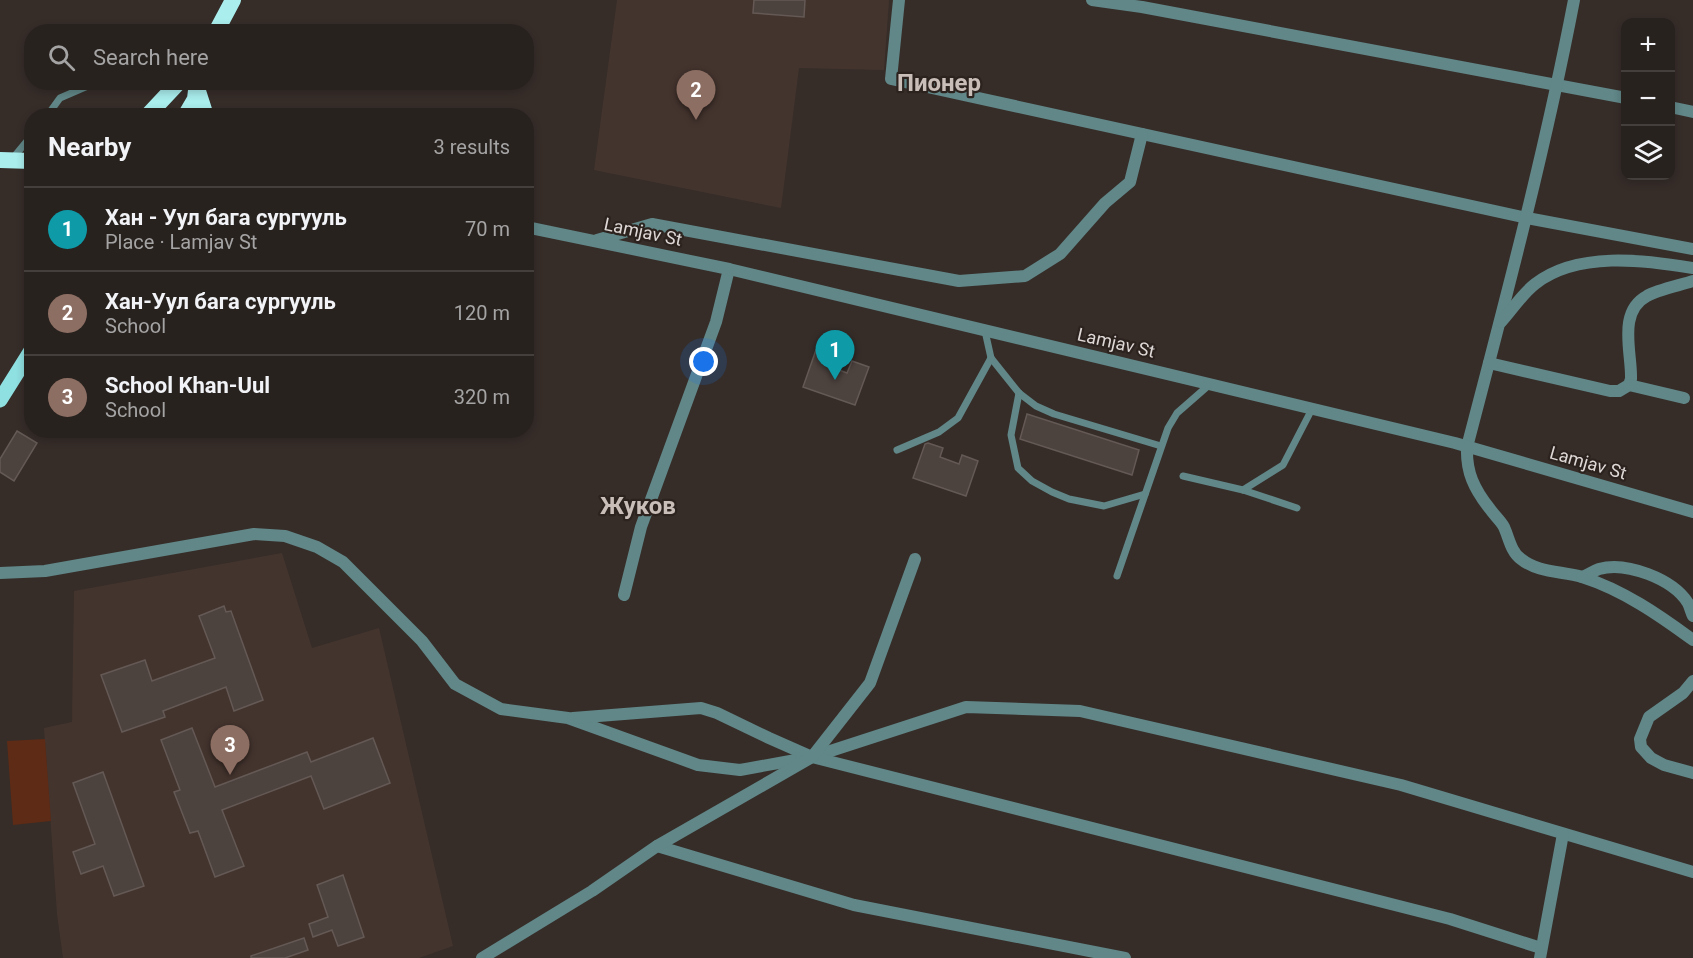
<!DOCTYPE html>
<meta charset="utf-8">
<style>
:root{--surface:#28221f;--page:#302a28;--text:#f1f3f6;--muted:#a5a4a4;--line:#443f3d;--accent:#52cdcf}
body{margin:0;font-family:Roboto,sans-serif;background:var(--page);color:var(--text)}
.controls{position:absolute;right:18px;top:18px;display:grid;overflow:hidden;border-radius:12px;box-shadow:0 3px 9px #0003}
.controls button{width:54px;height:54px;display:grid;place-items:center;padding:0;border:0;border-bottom:2px solid var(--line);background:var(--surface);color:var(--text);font:30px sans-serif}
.you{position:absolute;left:704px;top:362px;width:21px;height:21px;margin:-15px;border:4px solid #fff;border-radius:50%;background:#1a73e8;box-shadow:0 0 0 9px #1a73e833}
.badge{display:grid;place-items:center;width:39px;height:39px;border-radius:50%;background:var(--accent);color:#fff;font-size:20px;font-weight:700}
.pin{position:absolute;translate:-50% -50px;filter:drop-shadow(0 2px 3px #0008)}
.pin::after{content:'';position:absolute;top:32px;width:21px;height:18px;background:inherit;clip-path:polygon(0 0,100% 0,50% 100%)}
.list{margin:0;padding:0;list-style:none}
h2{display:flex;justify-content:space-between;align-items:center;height:78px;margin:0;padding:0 24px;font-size:26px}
h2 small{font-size:20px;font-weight:400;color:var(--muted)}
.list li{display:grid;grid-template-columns:39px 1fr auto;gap:18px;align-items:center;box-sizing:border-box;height:84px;padding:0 24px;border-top:2px solid var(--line)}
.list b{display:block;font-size:22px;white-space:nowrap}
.list p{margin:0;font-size:20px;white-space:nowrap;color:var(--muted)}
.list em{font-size:20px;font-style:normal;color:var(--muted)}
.icon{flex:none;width:33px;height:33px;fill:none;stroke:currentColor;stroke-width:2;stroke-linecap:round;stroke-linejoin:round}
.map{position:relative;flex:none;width:1693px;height:958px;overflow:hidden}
.search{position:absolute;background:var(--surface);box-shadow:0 3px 9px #0003;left:24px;top:24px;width:510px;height:66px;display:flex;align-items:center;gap:15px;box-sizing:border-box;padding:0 21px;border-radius:24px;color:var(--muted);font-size:22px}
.panel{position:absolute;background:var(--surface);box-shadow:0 3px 9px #0003;left:24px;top:108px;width:510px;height:330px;border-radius:24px}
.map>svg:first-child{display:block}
.built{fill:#44342e}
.green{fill:#5d2b16}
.building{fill:#4c423e;stroke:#645955;stroke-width:1.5}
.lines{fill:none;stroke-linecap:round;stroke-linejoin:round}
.service{stroke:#618788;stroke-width:7}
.minor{stroke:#618788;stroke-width:12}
.tertiary{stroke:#618788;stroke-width:12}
.primary{stroke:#8fe0e1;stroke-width:15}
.trunk{stroke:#aee;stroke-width:16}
.labels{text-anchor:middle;stroke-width:4.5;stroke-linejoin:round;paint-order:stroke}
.street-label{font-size:18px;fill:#ded8d6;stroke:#2c231f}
.district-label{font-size:24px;font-weight:bold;fill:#cabeb9;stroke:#2c231f}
</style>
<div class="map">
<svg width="1693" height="958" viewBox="0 0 1693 958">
<rect width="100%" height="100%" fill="#362d29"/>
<g class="built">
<polygon points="617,0 889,0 884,70 799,68 781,208 594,170"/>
<polygon points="282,553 312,648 379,628 453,946 419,958 63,958 57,914 44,728 72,722 74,591"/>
</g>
<polygon class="green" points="45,739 51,821 13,825 7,741"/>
<g class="building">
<polygon points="754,0 805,0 804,17 753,13"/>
<polygon points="816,350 830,354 826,365 847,373 852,361 869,367 855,405 803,387"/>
<polygon points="1027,414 1139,450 1132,475 1020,439"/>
<polygon points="17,431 37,443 14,481 0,472 0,459"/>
<polygon points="928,443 943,448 940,457 959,464 962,455 978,461 966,496 913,478 925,444"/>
<polygon points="224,606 226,612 231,611 263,700 234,711 226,687 163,711 165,717 122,732 101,675 145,660 152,681 215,658 199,616"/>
<polygon points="192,728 215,787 307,752 311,762 373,738 390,783 324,809 311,776 222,810 244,866 215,877 198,831 190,833 174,792 180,790 161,740"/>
<polygon points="103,772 144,886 114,896 103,866 81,874 73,852 95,844 73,783"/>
<polygon points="343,875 364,937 338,946 332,930 313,937 309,924 328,917 317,885"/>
<polygon points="304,938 308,950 285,958 251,958 251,956"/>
</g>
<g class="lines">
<g class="service">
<polyline points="47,116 60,98 97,82"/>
<polyline points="13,158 32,135"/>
<polyline points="985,331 991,358 1019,393 1036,406 1054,414 1161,446"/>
<polyline points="1019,393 1011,435 1018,468 1032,481 1052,492 1069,499 1104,506 1145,494"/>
<polyline points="897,450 939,432 958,418 991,358"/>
<polyline points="1183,476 1243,490 1297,508"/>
<polyline points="1243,490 1283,465 1312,409"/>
<polyline points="1117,576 1168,428 1177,413 1209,385"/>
</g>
<g class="minor">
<polyline points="899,0 891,79 1527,218 1693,249"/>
<polyline points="1092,0 1142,7 1626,98"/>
<path d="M1574 0C1545 151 1506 298 1467 447 1466 472 1474 489 1490 509 1494 515 1501 521 1504 527 1509 538 1511 552 1521 559 1538 573 1562 571 1582 577 1623 590 1659 615 1693 640"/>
<polyline points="1670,107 1693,112"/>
<polyline points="597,240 652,224 959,281 1025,276 1060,254 1105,203 1130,182 1142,134"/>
<path d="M1501 322C1512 310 1522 294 1535 284 1577 251 1644 260 1693 268"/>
<path d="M1489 363 1610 391H1619L1629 385 1631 379C1632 353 1617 312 1647 296 1657 290 1681 285 1693 281"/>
<polyline points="1629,385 1684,398"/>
<polyline points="0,573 45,571 254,534 285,536 317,547 343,562 422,641 455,684 501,709 568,718 698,765 740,770 812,757 966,707 1080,711 1401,785 1693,872"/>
<path d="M1582 577C1588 575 1593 571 1599 569 1626 561 1673 579 1688 603 1690 607 1691 612 1693 616"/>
<polyline points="624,595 641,527 716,322 729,269"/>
<polyline points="1693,681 1683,693 1649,717 1640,739 1641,747 1651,758 1664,765 1693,773"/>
<polyline points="573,718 701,708 717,713 769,738 812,757 1450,919 1541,948"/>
<polyline points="657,846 854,905 1125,958"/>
<polyline points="482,958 592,891 657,846 812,757 870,683 915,559"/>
<polyline points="1540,958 1563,834"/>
</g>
<polyline class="tertiary" points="526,227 729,269 1455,443 1693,512"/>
<polyline class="primary" points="0,400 32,349"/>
<g class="trunk">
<polyline points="216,32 233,0"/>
<polyline points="197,88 206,116"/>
<polyline points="149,114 179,82"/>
<polyline points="185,116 195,99 197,82"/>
<polyline points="0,160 32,161"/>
</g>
</g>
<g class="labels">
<g class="street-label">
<text transform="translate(643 232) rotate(12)" y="6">Lamjav St</text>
<text transform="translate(1116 343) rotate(13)" y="6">Lamjav St</text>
<text transform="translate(1588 463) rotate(16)" y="6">Lamjav St</text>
</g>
<g class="district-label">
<text x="939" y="91">Пионер</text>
<text x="638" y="514">Жуков</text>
</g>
</g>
</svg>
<div class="controls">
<button>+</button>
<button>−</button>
<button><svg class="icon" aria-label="layers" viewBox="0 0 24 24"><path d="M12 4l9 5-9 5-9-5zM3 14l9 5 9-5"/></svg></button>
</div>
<div class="you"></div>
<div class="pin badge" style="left:835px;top:380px;background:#0f9aa8">1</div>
<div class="pin badge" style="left:696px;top:120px;background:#8d6e63">2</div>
<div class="pin badge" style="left:230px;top:775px;background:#8d6e63">3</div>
<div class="search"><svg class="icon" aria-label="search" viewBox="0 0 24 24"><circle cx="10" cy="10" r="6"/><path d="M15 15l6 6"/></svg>Search here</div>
<section class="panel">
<h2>Nearby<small>3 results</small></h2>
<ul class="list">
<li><span class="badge" style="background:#0f9aa8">1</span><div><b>Хан - Уул бага сургууль</b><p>Place · Lamjav St</p></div><em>70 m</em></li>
<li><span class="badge" style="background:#8d6e63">2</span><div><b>Хан-Уул бага сургууль</b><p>School</p></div><em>120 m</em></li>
<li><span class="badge" style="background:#8d6e63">3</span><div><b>School Khan-Uul</b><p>School</p></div><em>320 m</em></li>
</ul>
</section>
</div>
